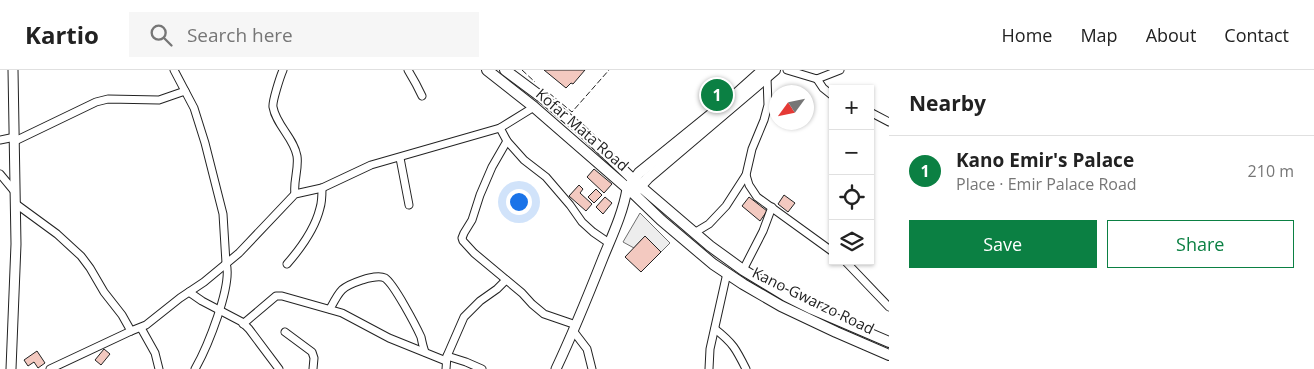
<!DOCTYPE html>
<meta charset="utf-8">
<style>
:root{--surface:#fff;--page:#f6f6f6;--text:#222;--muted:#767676;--line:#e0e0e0;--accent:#0b8043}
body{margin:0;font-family:"Open Sans",sans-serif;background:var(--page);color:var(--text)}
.controls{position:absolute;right:15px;top:15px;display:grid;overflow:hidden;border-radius:0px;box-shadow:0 1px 4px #0004}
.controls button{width:45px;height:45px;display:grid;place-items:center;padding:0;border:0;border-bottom:1px solid var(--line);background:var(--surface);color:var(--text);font:25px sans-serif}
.compass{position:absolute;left:769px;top:15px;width:45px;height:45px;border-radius:50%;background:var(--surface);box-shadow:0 1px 4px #0004;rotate:237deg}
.you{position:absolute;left:518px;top:131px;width:18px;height:18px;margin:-12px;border:4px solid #fff;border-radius:50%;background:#1a73e8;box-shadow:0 0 0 8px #1a73e833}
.badge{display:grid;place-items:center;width:32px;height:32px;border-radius:50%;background:var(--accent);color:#fff;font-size:16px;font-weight:700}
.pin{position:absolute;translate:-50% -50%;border:2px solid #fff;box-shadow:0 1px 5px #0006}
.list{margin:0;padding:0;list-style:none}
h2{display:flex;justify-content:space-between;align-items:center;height:65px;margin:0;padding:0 20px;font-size:21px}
h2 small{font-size:16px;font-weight:400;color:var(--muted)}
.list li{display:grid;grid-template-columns:32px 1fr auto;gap:15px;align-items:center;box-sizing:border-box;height:70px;padding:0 20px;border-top:1px solid var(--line)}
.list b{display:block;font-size:19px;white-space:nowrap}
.list p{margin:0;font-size:16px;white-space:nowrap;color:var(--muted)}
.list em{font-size:16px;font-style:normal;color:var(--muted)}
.actions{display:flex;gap:10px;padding:15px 20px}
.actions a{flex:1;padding:11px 0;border:1px solid var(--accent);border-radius:0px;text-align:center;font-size:18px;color:var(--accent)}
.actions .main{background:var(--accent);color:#fff}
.icon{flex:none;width:28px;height:28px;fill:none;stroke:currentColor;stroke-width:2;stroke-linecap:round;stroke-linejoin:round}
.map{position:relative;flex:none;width:889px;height:299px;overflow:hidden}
header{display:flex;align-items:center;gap:30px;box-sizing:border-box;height:70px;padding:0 25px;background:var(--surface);border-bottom:1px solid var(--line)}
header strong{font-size:24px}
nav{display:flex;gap:28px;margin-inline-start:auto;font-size:18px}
.search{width:350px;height:45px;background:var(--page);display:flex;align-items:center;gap:12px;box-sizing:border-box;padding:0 18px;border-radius:0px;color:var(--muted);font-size:19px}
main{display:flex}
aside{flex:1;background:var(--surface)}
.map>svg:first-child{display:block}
.parking{fill:#ededed;stroke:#6f6f6f}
.building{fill:#f3c9c0;stroke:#222}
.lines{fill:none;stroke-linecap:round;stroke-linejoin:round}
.minor-casing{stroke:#222;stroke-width:9}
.tertiary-casing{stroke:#222;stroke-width:11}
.secondary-casing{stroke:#222;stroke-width:11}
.primary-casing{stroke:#222;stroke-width:12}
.minor{stroke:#fff;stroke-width:7}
.tertiary{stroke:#fff;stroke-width:9}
.secondary{stroke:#fff;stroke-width:9}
.primary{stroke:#fff;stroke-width:10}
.fence{stroke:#222;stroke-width:1;stroke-dasharray:6 2.5;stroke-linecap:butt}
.labels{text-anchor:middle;stroke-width:4;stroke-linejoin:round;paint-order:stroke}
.street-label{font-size:15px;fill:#222;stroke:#fff}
</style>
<header>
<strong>Kartio</strong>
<div class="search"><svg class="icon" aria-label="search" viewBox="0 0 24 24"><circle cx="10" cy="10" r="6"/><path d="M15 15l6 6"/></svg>Search here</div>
<nav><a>Home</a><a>Map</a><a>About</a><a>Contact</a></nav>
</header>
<main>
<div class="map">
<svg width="889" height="299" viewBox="0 0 889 299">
<rect width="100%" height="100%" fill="#fff"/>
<polygon class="parking" points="640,143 670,173 661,182 645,166 634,178 623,172"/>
<g class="building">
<polygon points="544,0 585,0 573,14 571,13 566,18"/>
<polygon points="594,99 612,114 604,123 587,107"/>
<polygon points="579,115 583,119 580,123 592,134 586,141 569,126"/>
<polygon points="596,119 602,125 594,133 588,127"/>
<polygon points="784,125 795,133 788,142 778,134"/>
<polygon points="605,127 612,133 603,144 596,137"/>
<polygon points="749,127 767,141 760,151 742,136"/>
<polygon points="645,166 661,182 641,202 625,187"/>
<polygon points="104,279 110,284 101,295 95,290"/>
<polygon points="37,281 45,293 38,298 34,292 28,296 24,290"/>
</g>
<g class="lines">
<g class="minor-casing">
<g id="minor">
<path d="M174 0 194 38 205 73 223 144 226 193C233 215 207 278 195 299"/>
<path d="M283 0C280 7 272 32 273 37 276 55 294 68 297 86 299 99 293 112 295 124"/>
<polyline points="408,0 416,14 422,26"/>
<polyline points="787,0 817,9 840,0"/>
<polyline points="765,6 767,8 768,35 764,50 752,79 746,105 749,115 757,127 833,182"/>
<polyline points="817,9 823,18 833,26"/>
<polyline points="870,42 889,52"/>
<polyline points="500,58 507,71 524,90 546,107 570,135 582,152 593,162 609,173"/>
<polyline points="0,70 15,67"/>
<polyline points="15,71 96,32 108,29 159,30 185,21"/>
<polyline points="507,71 492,97 480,125 472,150 464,163 462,168 463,171 474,183 522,223 532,234 544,244 576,255"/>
<polyline points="400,88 409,135"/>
<polyline points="0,104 15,122"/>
<polyline points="16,134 57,164 81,186 90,198 104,222 122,245 131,261"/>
<polyline points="694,163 709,154 726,136 746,105"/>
<polyline points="845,191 889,237"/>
<path d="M287 194C301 178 315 159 320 138 322 132 322 124 322 118"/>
<polyline points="743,200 763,161 772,137"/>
<polyline points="189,222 202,231 242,252 249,259 279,299"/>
<path d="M330 239C340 220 341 217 362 210 369 208 379 205 385 208 394 214 416 256 421 267 422 272 423 277 425 282"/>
<polyline points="243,254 276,226 282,226 342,243 389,268 446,291"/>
<polyline points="141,258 155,283 159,299"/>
<path d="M715 259C733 273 736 279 746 299"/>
<polyline points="285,262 312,282 314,288 313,299"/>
<polyline points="574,262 587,279 592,299"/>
<polyline points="447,286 466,292 482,299"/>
<polyline points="50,299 131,261 146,255 180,228 204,212 239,183 295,124 322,118 371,95 500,58 534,37"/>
<polyline points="446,299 447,286 464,247 480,231 497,219 506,210"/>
<polyline points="709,299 710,279 727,203"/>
</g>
</g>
<g class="tertiary-casing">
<polyline id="tertiary" points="11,299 16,174 13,0"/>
</g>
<g class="secondary-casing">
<path id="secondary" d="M556 299C573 263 588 226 603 188 612 166 623 143 627 119"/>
</g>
<g class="primary-casing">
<g id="primary">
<polyline points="487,0 534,37 634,124 661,150 713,194 743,214 781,236 836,262 889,285"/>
<polyline points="505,0 544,29 580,59 641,117 710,176 743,200 786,226 812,239 889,272"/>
<polyline points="630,115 639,103 734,26 763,0"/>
<polyline points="636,121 648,108 775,0"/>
</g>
</g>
<use href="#minor" class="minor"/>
<use href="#tertiary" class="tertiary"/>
<use href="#secondary" class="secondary"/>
<use href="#primary" class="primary"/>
<g class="fence">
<polyline points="522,0 535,12"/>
<polyline points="549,23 572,42 609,0"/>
</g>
</g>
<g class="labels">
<g class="street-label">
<text transform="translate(582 60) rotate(41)" y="5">Kofar Mata Road</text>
<text transform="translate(813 231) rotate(26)" y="5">Kano-Gwarzo Road</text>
</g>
</g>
</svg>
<div class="controls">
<button>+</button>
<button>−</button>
<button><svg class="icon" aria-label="locate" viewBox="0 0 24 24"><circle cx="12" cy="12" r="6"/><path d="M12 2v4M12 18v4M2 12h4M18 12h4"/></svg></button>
<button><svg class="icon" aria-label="layers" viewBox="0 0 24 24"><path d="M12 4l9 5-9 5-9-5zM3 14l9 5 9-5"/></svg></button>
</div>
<svg class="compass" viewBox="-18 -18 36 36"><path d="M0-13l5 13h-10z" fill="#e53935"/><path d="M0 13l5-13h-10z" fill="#767676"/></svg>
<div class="you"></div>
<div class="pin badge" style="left:717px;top:25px">1</div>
</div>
<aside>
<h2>Nearby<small></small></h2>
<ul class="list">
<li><span class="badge">1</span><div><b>Kano Emir's Palace</b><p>Place · Emir Palace Road</p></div><em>210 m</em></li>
</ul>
<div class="actions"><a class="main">Save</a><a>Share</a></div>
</aside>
</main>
